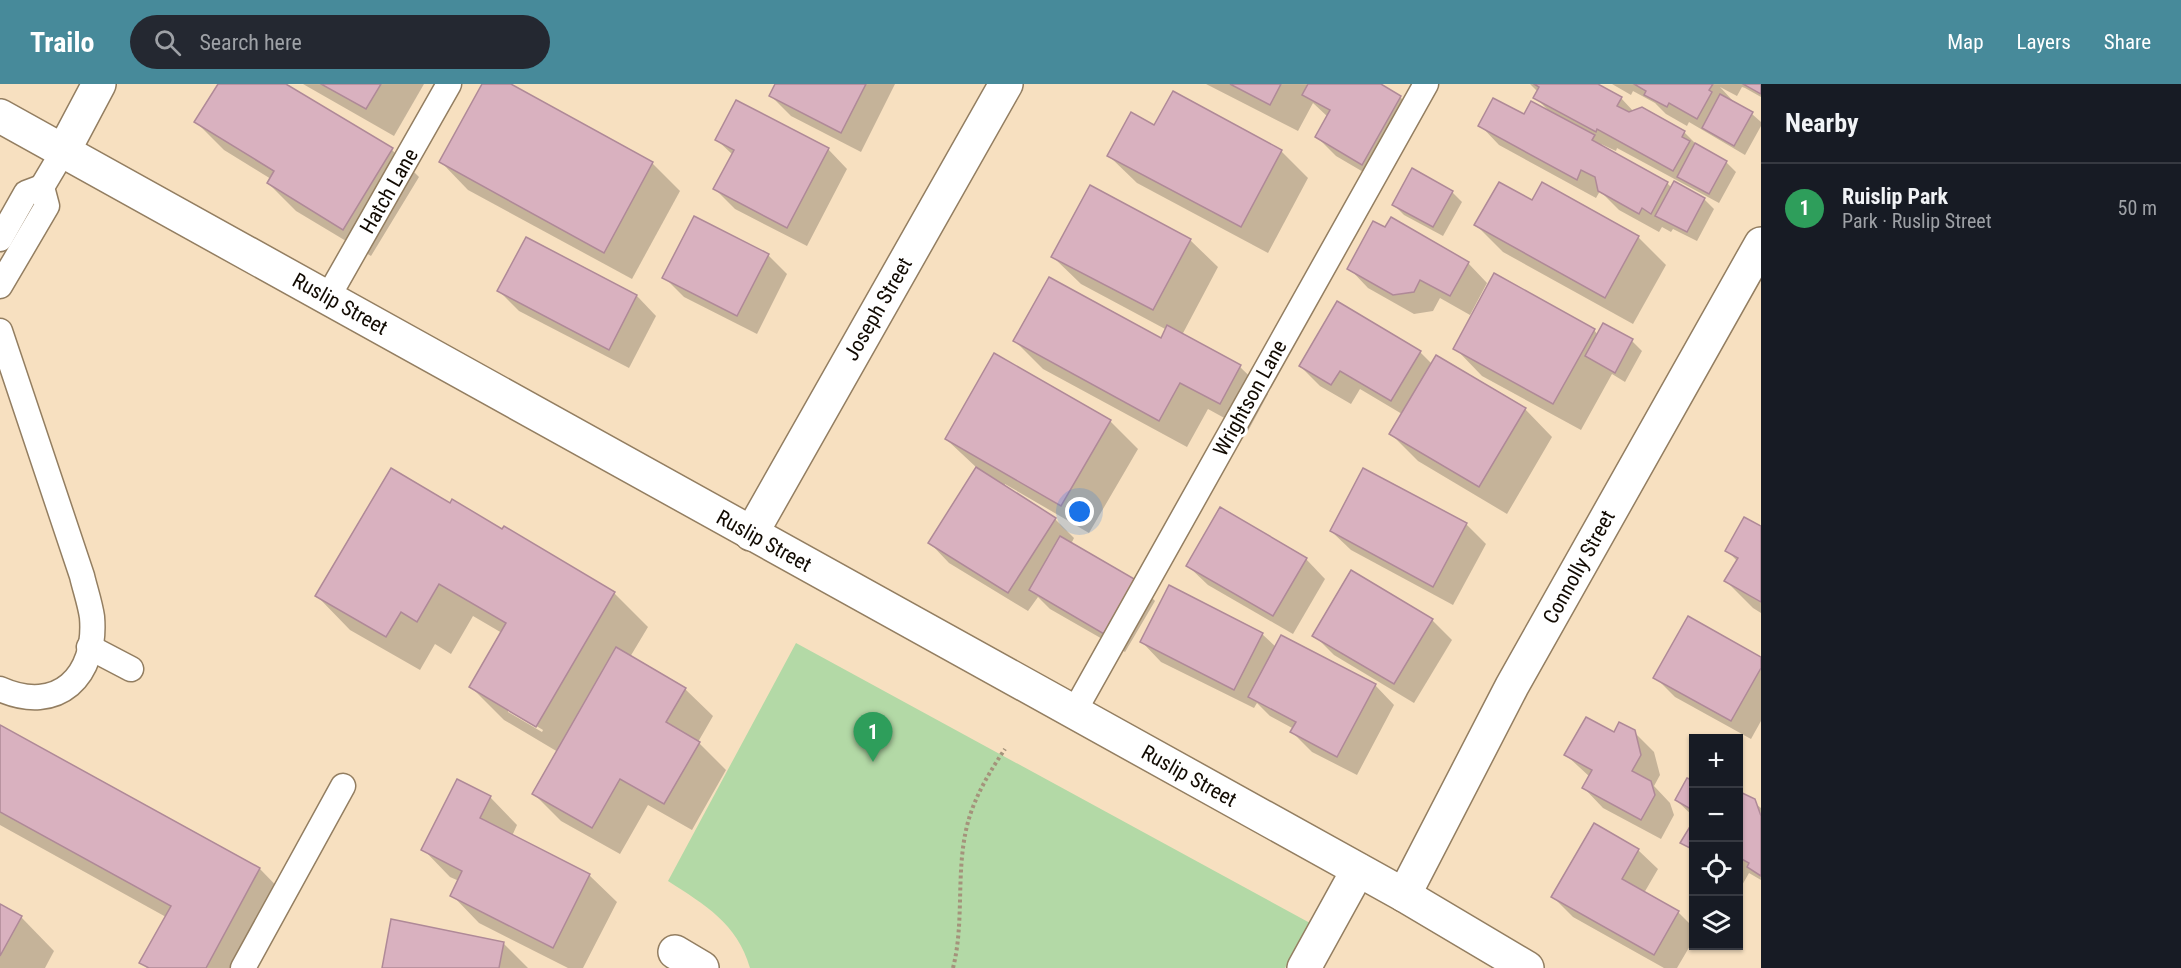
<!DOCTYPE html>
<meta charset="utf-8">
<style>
:root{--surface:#171b24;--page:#242831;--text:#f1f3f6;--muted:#9ea1a6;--line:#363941;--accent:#478a9a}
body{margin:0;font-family:"Roboto Condensed",sans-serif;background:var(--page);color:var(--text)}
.controls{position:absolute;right:18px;bottom:18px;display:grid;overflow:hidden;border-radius:0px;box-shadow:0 2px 4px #0004}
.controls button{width:54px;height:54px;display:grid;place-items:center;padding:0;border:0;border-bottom:2px solid var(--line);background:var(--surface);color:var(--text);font:30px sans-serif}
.you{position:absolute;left:1080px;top:428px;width:21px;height:21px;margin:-15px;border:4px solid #fff;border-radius:50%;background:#1a73e8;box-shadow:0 0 0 9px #1a73e833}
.badge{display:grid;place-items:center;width:39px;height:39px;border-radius:50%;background:var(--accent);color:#fff;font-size:20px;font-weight:700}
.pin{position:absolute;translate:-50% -50px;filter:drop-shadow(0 2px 3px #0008)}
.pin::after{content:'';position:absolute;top:32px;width:21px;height:18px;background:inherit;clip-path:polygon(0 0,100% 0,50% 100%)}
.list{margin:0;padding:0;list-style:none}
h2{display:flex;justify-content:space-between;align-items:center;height:78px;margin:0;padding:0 24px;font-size:26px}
h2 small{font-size:20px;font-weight:400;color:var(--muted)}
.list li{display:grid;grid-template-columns:39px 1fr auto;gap:18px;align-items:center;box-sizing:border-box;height:90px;padding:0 24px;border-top:2px solid var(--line)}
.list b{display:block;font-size:22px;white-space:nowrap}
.list p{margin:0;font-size:20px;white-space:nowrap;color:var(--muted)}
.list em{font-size:20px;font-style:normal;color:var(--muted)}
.icon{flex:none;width:33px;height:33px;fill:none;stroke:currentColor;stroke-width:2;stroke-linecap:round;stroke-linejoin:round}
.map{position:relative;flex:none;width:1761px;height:884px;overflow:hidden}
header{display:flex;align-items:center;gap:36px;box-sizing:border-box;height:84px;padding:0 30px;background:var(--accent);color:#fff}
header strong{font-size:28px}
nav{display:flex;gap:33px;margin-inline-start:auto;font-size:21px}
.search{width:420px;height:54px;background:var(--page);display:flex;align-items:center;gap:15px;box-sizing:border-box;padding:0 21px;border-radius:33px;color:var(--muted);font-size:22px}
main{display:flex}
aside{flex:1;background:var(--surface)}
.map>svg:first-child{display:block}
.green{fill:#b3d9a6}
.shadow{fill:#0003;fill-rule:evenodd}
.building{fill:#d9b1bf;stroke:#af8997;stroke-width:1.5}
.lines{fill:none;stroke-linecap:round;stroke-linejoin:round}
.service-casing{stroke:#937e61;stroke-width:27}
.minor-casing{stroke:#937e61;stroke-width:36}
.path{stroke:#a4937b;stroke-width:4;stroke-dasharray:3 3;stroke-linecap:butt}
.service{stroke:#fff;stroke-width:24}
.minor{stroke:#fff;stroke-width:33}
.labels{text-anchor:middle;stroke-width:6;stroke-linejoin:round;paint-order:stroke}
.street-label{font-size:21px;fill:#110a02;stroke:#fff}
</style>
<header>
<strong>Trailo</strong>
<div class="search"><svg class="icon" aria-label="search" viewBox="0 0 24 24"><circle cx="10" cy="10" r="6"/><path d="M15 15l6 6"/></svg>Search here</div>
<nav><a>Map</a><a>Layers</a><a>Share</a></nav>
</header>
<main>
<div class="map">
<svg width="1761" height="884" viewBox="0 0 1761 884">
<rect width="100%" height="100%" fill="#f7e0c0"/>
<path class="green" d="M796 559 1310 839 1285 884H750C737 839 705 821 668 797Z"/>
<g class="shadow">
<polygon points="220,0 283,0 392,66 419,93 371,172 296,127 268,99 271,95 224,66 196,38"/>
<polygon points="303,0 424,0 394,52"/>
<polygon points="484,0 508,0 652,79 680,107 632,195 468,106 441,78"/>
<polygon points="777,0 895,0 861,68 791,32 771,12"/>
<polygon points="1206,0 1378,0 1400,13 1420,33 1382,99 1336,72 1317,53 1328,33 1313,19 1298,47"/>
<polygon points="1530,0 1595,0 1621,14 1634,28 1684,48 1699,63 1726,78 1736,88 1719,119 1617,64 1616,67 1601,60 1608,67 1667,99 1672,104 1704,115 1714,125 1697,157 1673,145 1671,148 1662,143 1659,148 1619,126 1600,107 1596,114 1499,61 1480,41 1549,27 1535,13 1538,8"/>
<polygon points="1612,0 1761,0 1761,13 1745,4 1742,3 1737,12 1720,3 1733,17 1732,19 1752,30 1761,38 1761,42 1745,71 1689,38 1687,42 1666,30 1655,19 1633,7 1631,11"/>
<polygon points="1155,43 1281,67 1308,94 1268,169 1137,99 1109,72"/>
<polygon points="717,56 828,65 847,85 807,162 735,125 715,105 733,71"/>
<polygon points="1452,108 1462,118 1443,152 1404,131 1394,121"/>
<polygon points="1533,118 1638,153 1666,181 1633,240 1503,168 1476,141"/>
<polygon points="527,155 637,212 656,232 629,284 519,227 499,207"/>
<polygon points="1190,156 1218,183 1182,251 1240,283 1268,310 1248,347 1208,325 1187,363 1043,285 1015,257 1161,256 1167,246 1081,200 1053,173"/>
<polygon points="768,171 787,190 757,250 684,213 664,193"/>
<polygon points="1468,179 1487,199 1470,231 1440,214 1433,227 1414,230 1368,204 1349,184"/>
<polygon points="1604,241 1632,257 1642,267 1625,298 1612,290 1581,346 1482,292 1455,264 1594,246 1598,251"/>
<polygon points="1420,268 1432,280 1525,325 1552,353 1507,430 1418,377 1391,350 1402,330 1360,305 1351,320 1320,302 1300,282"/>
<polygon points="995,271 1110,337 1138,365 1089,449 1005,400 1004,403 1055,435 1074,454 1071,460 1135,497 1155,517 1125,568 1050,525 1038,513 1028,527 949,479 930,459 977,384 946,355"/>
<path d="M450 421 503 447 504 444 614 509 648 543 630 573 685 605 713 632 698 658 726 686 692 746 648 721 620 770 561 737 534 710 558 668 504 636 471 603 502 549 473 532 451 570 435 560 420 586 350 546 317 512ZM508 625 543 646 542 648 508 628Z"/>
<polygon points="1466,440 1486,460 1453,521 1351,466 1331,447"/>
<polygon points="1761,444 1761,529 1753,524 1726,497 1737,477 1727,466"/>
<polygon points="1306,475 1325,495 1293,550 1208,501 1188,482"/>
<polygon points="1432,536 1452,556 1414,619 1334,571 1314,551"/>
<polygon points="1262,550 1276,563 1375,601 1394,621 1357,691 1312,668 1292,648 1294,645 1270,632 1257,619 1254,624 1161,578 1142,558"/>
<polygon points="1761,575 1761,637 1751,655 1675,613 1655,593"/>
<polygon points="0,642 260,785 293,819 257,884 147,884 141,879 166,833 0,741"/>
<polygon points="1634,648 1654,668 1660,691 1654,702 1670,719 1674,731 1661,755 1603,724 1584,704 1590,693 1566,671 1614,650"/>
<polygon points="1694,699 1694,733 1676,716"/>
<polygon points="1738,707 1761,724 1761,796 1749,789 1741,803 1738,802"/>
<polygon points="490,713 517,741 512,752 589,791 617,818 583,884 568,884 479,839 452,811 459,797 450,793 423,765"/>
<polygon points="1638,766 1658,785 1644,809 1678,828 1694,844 1694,855 1677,884 1664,884 1573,833 1553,813"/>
<polygon points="0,822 21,833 54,867 45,884 0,884"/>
<polygon points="503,859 528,884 383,884"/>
</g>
<g class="building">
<polygon points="218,0 286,0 393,64 343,146 267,99 274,87 194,38"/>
<polygon points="321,0 381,0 366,25"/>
<polygon points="482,0 511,0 653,78 604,169 439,78"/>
<polygon points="775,0 866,0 841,49 769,12"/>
<polygon points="1230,0 1281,0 1270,21"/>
<polygon points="1308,0 1381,0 1401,12 1362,81 1315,53 1330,26 1302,11"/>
<polygon points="1534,0 1598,0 1622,13 1617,22 1629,28 1642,23 1685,47 1682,53 1690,57 1673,87 1597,45 1596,48 1533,14 1539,3"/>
<polygon points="1634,0 1713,0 1709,6 1712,8 1697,35 1669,19 1667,23 1644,11 1646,7"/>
<polygon points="1743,0 1761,0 1761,10"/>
<polygon points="1173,7 1282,66 1241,143 1107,72 1131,28 1154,41"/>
<polygon points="1720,10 1753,28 1734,62 1702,44"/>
<polygon points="1493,14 1524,30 1531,17 1595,51 1592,56 1668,98 1651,130 1642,124 1639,130 1598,107 1595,93 1581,86 1577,96 1478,42"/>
<polygon points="736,16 829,64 787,144 713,105 734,66 715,56"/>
<polygon points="1695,59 1727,77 1709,110 1677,93"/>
<polygon points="1412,84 1453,107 1433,143 1392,121"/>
<polygon points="1674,97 1705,114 1687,148 1655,132"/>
<polygon points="1499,98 1532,116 1542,98 1639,152 1605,214 1474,141"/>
<polygon points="1090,101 1191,155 1153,226 1051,173"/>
<polygon points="694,132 769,170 737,232 662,194"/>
<polygon points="1391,133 1469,178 1450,212 1420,196 1414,208 1393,211 1347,185 1373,137 1385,143"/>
<polygon points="526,153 637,211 609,266 497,207"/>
<polygon points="1494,189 1595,245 1553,320 1453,265"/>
<polygon points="1049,193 1161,254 1167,241 1241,281 1220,320 1180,299 1159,337 1013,257"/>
<polygon points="1337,217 1421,267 1391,317 1340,287 1331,301 1299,282"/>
<polygon points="1603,239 1633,255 1615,289 1585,272"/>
<polygon points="994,269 1111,336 1061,422 945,355"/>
<polygon points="1436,271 1526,324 1479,403 1389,350"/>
<polygon points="976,383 1056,434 1008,509 928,459"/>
<polygon points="391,384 450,419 452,415 502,445 504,442 615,508 536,643 469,603 506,539 439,500 417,538 401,528 386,553 315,512"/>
<polygon points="1363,384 1467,439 1433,503 1330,447"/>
<polygon points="1220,423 1307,474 1273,532 1186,482"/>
<polygon points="1744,433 1761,442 1761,518 1724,497 1738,474 1725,467"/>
<polygon points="1060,452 1136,496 1104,550 1029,506"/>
<polygon points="1351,486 1433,535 1394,600 1312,552"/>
<polygon points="1169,501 1263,549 1234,606 1140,558"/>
<polygon points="1688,532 1761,573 1761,584 1731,637 1653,594"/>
<polygon points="1281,551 1376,600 1337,673 1290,648 1296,638 1248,613"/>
<polygon points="616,563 686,604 666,638 700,658 664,720 620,695 592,744 532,710"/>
<polygon points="1586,633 1614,648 1619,638 1635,646 1641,671 1632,687 1651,697 1655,711 1641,736 1582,704 1592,686 1564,671"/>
<polygon points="0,641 260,784 206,884 149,884 139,879 171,822 0,728"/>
<polygon points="1687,694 1694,697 1694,727 1675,716"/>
<polygon points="457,695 491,712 480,734 590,790 553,864 450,812 462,787 421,766"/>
<polygon points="1738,707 1755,715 1761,732 1761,792 1747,783 1749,779 1738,773"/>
<polygon points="1694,736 1694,766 1680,759"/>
<polygon points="1594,739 1639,765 1622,795 1679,827 1654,871 1551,813"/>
<polygon points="0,820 22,832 0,872"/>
<polygon points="391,835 504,858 499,884 382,884"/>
</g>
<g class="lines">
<g class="service-casing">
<g id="service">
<polyline points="0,155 26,109 42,103"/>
<polyline points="0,202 47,122 42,103 64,66"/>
<polyline points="328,213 449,0"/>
<path d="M0 247 82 492C85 505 90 519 92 533 97 592 58 631 0 605"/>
<polyline points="89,563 131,585"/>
<polyline points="1074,628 1426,0"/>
<polyline points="243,884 343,702"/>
</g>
</g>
<g class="minor-casing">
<g id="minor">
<polyline points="0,32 1404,811 1527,884"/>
<polyline points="64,66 99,0"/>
<polyline points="751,450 1006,0"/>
<polyline points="1404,811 1512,602 1761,160"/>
<polyline points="675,868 702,884"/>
<polyline points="1304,884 1358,786"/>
</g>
</g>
<path class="path" d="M953 884C965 837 955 786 968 738 975 712 990 687 1005 665"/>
<use href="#service" class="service"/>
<use href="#minor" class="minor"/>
</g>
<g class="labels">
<g class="street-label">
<text transform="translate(389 107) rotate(-60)" y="7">Hatch Lane</text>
<text transform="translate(340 220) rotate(29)" y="7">Ruslip Street</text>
<text transform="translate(878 225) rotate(-60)" y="7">Joseph Street</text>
<text transform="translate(1250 314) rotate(-61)" y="7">Wrightson Lane</text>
<text transform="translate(764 457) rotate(29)" y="7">Ruslip Street</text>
<text transform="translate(1579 483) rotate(-61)" y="7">Connolly Street</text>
<text transform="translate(1189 692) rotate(29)" y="7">Ruslip Street</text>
</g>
</g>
</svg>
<div class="controls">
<button>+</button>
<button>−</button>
<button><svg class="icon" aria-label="locate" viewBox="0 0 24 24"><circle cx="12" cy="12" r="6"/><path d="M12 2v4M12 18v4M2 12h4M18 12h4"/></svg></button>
<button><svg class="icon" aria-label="layers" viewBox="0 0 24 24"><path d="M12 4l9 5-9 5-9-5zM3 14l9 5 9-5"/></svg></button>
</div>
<div class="you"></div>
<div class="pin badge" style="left:873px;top:678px;background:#2e9e5b">1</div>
</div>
<aside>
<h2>Nearby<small></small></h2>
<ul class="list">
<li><span class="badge" style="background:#2e9e5b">1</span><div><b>Ruislip Park</b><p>Park · Ruslip Street</p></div><em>50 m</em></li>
</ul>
</aside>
</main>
